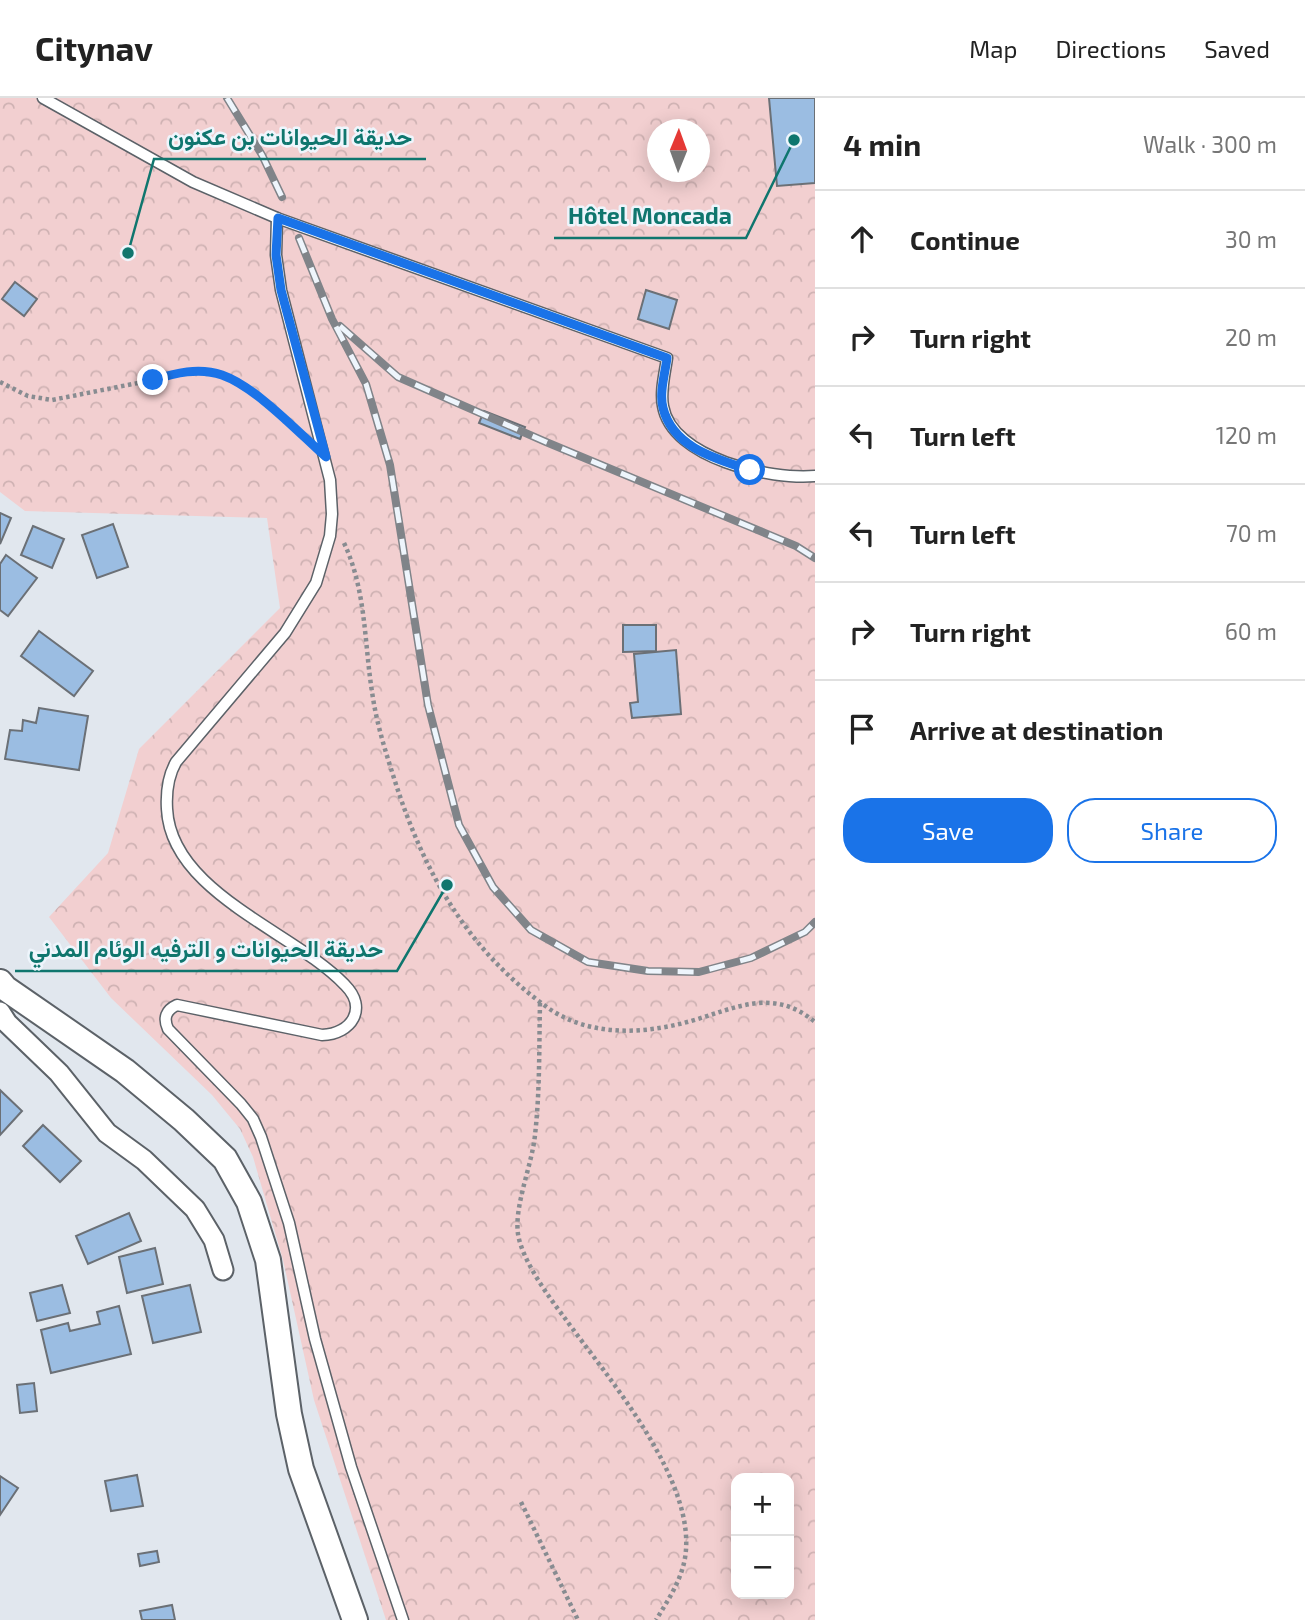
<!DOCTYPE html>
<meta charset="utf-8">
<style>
:root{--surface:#fff;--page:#f6f6f6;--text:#222;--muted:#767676;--line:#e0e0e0;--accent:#1a73e8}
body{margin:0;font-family:"Exo 2",Vazirmatn,sans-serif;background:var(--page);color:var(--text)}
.controls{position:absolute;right:21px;bottom:21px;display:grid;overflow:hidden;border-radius:14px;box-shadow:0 4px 18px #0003}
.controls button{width:63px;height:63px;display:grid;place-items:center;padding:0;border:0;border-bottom:2px solid var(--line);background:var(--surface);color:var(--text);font:35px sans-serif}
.compass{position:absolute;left:647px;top:21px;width:63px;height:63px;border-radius:50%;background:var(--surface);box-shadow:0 4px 18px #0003;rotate:1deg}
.stop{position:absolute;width:21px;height:21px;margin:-16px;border:5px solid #1a73e8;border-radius:50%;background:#fff}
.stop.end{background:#1a73e8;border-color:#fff;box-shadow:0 2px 7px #0008}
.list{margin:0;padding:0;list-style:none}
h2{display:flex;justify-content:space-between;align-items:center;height:91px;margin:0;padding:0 28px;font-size:30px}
h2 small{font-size:23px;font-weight:400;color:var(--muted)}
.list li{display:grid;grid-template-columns:46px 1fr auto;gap:21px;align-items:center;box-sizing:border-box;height:98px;padding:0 28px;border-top:2px solid var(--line)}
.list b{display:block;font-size:26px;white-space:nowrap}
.list em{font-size:23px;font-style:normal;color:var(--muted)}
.actions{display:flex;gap:14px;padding:21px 28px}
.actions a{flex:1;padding:16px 0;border:2px solid var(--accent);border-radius:28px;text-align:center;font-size:24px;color:var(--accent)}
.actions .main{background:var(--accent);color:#fff}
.icon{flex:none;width:38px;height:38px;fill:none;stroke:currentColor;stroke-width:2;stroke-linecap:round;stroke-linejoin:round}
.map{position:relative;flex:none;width:815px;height:1522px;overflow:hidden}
header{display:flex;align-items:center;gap:42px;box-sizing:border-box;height:98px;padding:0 35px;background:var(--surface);border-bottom:2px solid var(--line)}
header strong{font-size:33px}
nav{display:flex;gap:38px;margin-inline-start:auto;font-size:24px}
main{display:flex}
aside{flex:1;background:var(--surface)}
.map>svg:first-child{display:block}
.forest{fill:url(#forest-crowns);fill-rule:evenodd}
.building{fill:#9bbde2;stroke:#6b7076;stroke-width:2}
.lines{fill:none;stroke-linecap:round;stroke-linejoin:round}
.service-casing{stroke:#5c6268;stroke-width:13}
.minor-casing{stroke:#5c6268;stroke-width:23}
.tertiary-casing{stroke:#5c6268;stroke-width:28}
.path{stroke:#888c91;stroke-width:4.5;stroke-dasharray:3.5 3.5;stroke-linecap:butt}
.service{stroke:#fff;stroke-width:10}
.minor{stroke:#fff;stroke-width:19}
.tertiary{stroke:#fff;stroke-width:24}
.rail-casing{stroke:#808489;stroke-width:8}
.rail{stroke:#eef5fc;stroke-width:5;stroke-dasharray:16;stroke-linecap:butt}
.route{stroke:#1a73e8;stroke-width:9}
.leader{fill:none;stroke:#0f766e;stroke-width:2.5}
.callout-dot{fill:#0f766e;stroke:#eef5fc;stroke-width:2.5}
.callout-label{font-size:23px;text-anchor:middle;font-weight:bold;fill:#0f766e;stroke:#eef5fc;stroke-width:5;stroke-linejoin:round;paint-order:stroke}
</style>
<header>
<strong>Citynav</strong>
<nav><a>Map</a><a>Directions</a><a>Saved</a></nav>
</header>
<main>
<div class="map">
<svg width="815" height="1522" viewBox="0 0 815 1522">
<defs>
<pattern id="forest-crowns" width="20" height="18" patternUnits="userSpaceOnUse" patternTransform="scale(1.75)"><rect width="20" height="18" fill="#f2cfd0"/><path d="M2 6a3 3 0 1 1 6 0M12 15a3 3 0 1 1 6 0" fill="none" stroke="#cfb2b3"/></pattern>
</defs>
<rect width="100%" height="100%" fill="#e1e7ee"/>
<path class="forest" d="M0 0H815V1522H386L314 1302 283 1162 253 1059 240 1031 212 997 111 900 49 819 108 755 139 651 280 510 267 420 25 413 0 394ZM657 32H699V74H657ZM736 1380H789V1496H736Z"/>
<g class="building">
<polygon points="769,0 815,0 815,85 777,88"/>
<polygon points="15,184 37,201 24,218 2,201"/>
<polygon points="646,192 677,202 669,231 638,221"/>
<polygon points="484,313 525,329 520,341 479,325"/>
<polygon points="0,415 11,420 0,446"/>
<polygon points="113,426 128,469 97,480 82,437"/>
<polygon points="33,428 64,441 52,470 21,457"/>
<polygon points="6,457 37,480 8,518 0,512 0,466"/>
<polygon points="623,527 656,527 656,553 623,554"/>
<polygon points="39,533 93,573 74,598 21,558"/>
<polygon points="676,552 681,616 632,620 630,605 638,604 634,556"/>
<polygon points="39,610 88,618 79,672 5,661 10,632 22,633 23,622 36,625"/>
<polygon points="0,992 22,1013 0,1037"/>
<polygon points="43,1027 81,1063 60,1084 23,1048"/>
<polygon points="129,1115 141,1143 88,1166 76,1138"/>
<polygon points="155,1150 163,1186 127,1195 119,1159"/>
<polygon points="62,1187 70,1215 37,1223 30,1195"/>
<polygon points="190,1187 201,1234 153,1245 142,1198"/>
<polygon points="119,1208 131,1256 51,1275 41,1232 68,1225 70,1233 100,1226 97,1214"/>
<polygon points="34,1285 37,1313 20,1315 17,1287"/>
<polygon points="137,1377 143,1408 111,1413 105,1383"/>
<polygon points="0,1378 18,1390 0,1417"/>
<polygon points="157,1453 159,1464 140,1468 138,1456"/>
<polygon points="172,1507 175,1522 142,1522 140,1513"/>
</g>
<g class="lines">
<g class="service-casing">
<g id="service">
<path d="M43 0 193 84 277 120 667 260C665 275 660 293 663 308 672 361 771 382 815 378"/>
<path d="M277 120 276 157 281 192 330 382 332 416 330 438 316 485 285 535 176 664C168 678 166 694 167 711 171 795 295 834 345 887 368 910 352 936 322 937L177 907C166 912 163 920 168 931L241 1006 253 1021 261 1039 289 1125 315 1241 351 1369 403 1522"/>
</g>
</g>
<g class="minor-casing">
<polyline id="minor" points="0,914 7,925 59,975 107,1035 144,1062 195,1111 214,1142 223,1172"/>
</g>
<g class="tertiary-casing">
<polyline id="tertiary" points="0,884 5,890 125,973 184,1022 225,1061 249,1104 268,1162 289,1316 301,1371 355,1522"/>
</g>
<g class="path">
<polyline points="0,284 28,298 52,302 153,282 180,274 202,273 221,277 236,283 262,302 301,337"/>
<path d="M344 445C367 494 364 548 373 600 377 626 385 652 393 677 422 770 464 848 544 907 586 939 642 937 691 923 736 910 773 889 815 924"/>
<path d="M540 905C539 949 540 993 535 1037 532 1067 514 1108 518 1136 522 1162 548 1198 564 1219 607 1279 702 1387 684 1465 679 1486 667 1504 656 1522"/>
<polyline points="521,1404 578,1522"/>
</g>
<use href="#service" class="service"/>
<use href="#minor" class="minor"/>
<use href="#tertiary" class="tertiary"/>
<g class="rail-casing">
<g id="rail">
<polyline points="227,0 262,57 282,99"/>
<polyline points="299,140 332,221 366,286 390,367 428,607 459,727 493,789 531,832 588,864 648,873 699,874 751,860 805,834 815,824"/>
<polyline points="340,228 398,279 546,344 796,448 815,460"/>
</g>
</g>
<use href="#rail" class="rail"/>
</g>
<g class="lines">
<path class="route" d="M153 282C175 275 199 269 222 277 256 289 298 334 326 359L281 192 276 157 278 120 667 260C665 276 659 295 663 310 673 350 717 361 750 372"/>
</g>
<path class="leader" d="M128 155L154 61H426M794 42L746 140H554M447 787L397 873H15"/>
<g class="callout-dot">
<circle cx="128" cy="155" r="7"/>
<circle cx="794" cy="42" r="7"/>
<circle cx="447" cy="787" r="7"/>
</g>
<g class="callout-label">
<text x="290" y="47">حديقة الحيوانات بن عكنون</text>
<text x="650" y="126">Hôtel Moncada</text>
<text x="206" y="859">حديقة الحيوانات و الترفيه الوئام المدني</text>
</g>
</svg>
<div class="controls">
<button>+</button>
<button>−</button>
</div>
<svg class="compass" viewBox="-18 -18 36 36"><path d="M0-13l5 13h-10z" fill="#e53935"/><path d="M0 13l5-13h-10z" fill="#767676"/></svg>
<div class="stop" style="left:750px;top:372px"></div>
<div class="stop end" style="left:153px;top:282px"></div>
</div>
<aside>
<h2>4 min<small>Walk · 300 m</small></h2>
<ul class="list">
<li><svg class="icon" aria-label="ahead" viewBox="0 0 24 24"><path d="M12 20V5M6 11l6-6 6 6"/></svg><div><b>Continue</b></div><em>30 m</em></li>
<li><svg class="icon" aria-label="right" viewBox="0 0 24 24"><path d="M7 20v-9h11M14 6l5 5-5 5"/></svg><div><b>Turn right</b></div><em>20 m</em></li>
<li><svg class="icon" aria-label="left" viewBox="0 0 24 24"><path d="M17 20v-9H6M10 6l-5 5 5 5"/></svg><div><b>Turn left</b></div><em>120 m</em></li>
<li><svg class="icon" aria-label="left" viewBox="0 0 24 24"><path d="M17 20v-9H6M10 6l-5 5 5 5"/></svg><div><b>Turn left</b></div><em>70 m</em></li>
<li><svg class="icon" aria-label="right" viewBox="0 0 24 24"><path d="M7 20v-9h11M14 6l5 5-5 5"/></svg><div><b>Turn right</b></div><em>60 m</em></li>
<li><svg class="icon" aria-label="arrive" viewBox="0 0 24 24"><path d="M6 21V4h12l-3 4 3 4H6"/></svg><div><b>Arrive at destination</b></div></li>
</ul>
<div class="actions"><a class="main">Save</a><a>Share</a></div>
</aside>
</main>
